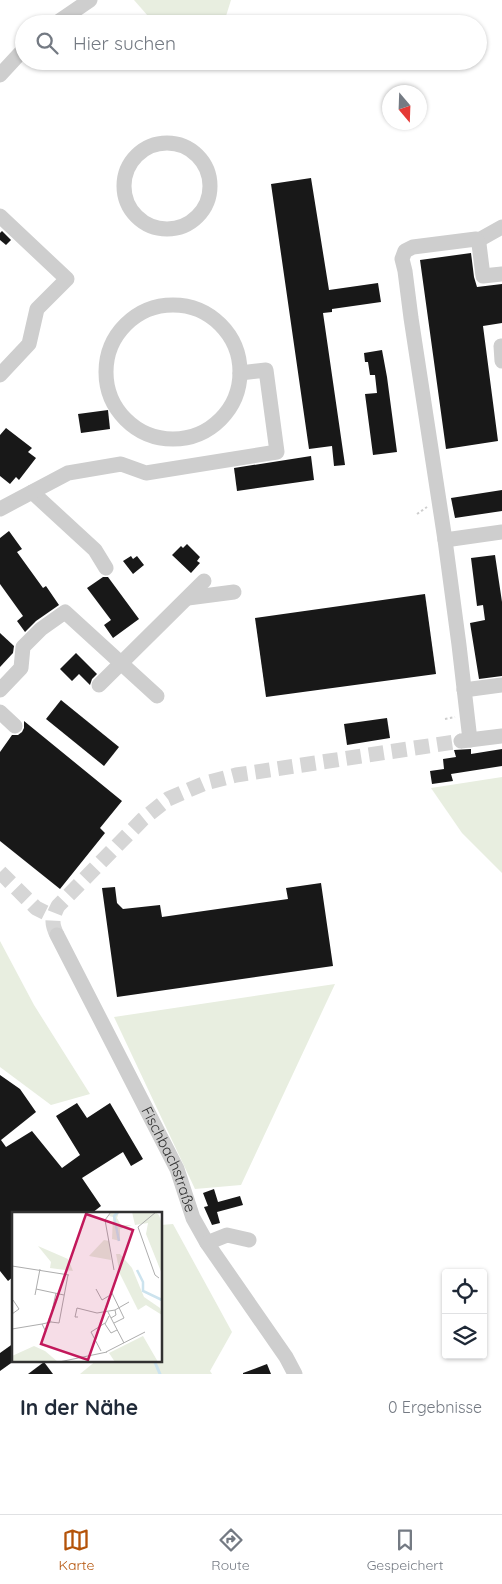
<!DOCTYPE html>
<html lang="de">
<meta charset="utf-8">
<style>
:root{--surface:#fff;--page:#f2f2f3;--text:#1f2937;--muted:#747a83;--line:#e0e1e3;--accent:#b45309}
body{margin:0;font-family:Quicksand,sans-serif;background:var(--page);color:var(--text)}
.controls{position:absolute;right:15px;bottom:15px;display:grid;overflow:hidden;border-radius:5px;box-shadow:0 1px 4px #0004}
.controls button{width:45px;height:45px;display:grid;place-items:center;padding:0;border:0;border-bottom:1px solid var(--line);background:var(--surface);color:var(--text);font:25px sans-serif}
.compass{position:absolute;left:382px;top:85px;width:45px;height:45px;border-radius:50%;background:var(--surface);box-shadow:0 1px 4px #0004;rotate:161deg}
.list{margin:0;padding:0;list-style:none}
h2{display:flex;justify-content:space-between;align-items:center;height:65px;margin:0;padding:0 20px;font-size:21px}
h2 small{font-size:16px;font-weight:400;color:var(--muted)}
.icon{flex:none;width:28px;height:28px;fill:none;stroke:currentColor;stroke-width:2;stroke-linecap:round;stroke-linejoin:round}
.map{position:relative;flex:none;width:502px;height:1374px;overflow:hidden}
.search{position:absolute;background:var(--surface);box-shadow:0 1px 4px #0004;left:15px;right:15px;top:15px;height:55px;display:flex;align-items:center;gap:12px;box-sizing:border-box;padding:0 18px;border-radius:28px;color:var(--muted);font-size:19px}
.sheet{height:140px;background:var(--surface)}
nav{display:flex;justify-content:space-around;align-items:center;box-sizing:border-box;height:70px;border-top:1px solid var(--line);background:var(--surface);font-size:14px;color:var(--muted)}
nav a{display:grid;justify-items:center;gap:2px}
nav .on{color:var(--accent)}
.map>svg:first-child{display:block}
.green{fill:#e8eee0}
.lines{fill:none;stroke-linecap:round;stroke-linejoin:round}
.stream{stroke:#cce3ee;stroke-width:3}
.building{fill:#181818}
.minor-tunnel{stroke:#d6d6d6;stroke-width:15;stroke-dasharray:15 8;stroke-linecap:butt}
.path{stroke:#cecece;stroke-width:2;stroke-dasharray:2.5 2.5;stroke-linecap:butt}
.minor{stroke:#cecece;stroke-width:15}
.labels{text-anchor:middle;stroke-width:5;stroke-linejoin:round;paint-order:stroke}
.street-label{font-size:15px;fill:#313131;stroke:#fff}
.inset-river{fill:none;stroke:#cce3ee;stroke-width:2.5}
.inset-road{fill:none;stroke:#adadad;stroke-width:1}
.view{fill:#c2185b;fill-opacity:0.15;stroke:#c2185b;stroke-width:2.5}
.inset-edge{fill:none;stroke:#313131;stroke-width:2.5}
</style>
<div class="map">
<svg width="502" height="1374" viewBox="0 0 502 1374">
<rect width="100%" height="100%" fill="#fff"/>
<g class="green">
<polygon points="134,0 231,0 226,16 190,24 155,24"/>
<polygon points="502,777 502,873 462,833 431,788"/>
<polygon points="0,941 34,1005 90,1094 51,1105 0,1067"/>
<polygon points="335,984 241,1185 195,1189 114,1017"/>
<polygon points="173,1224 232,1332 210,1371 212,1374 80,1374 97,1360 161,1360 161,1225"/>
</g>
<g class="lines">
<polyline class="stream" points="154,1360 160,1374"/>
</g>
<g class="building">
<polygon points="311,178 329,290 378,283 381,302 332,309 332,312 323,313 345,465 334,466 332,446 309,449 271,184"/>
<polygon points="2,231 11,240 6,245 0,240 0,233"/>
<polygon points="471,253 474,277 477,287 502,284 502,323 483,326 498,441 446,449 420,260"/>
<polygon points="382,350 387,377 397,452 373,455 365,394 377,393 375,375 370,375 368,362 365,362 364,353"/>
<polygon points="108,410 110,429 81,433 78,414"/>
<polygon points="6,428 32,448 28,452 36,458 19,480 16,477 10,484 0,476 0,435"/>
<polygon points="311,456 314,480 237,491 234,468"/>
<polygon points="502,490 502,511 455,518 451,498"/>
<polygon points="9,531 22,549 17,552 43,588 46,586 59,605 36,621 25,632 17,621 23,616 0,584 0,538"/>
<polygon points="187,544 200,557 197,561 200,563 191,573 172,555 181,546 183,548"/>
<polygon points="495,555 502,602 502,676 479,679 470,623 485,620 483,605 477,606 471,558"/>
<polygon points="131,556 133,559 137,556 144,565 133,574 123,561"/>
<polygon points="103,577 108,577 139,619 113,638 104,625 111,620 87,588"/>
<polygon points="425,594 436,674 266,697 255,618"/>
<polygon points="0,633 14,646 13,653 0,667"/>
<polygon points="76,653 97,674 92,679 90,685 79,674 72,681 60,669"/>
<polygon points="61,700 119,747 104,766 46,719"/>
<polygon points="387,718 390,738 347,745 344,724"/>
<polygon points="24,721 122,801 100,828 105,833 60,889 0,841 0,752 12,735 18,735 22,732 24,728"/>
<polygon points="471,749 471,754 502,749 502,766 451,774 453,781 432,784 430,771 444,769 443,759 456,757 454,750"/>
<polygon points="321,883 333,966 117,997 102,888 115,887 117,903 123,909 160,905 162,917 288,899 286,888"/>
<polygon points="0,1075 20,1089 36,1112 1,1140 6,1147 32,1131 62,1168 80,1155 56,1116 77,1103 87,1118 110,1103 143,1159 131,1166 123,1152 82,1178 101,1206 92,1213 14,1213 14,1276 8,1281 0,1271"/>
<polygon points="214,1189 218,1202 240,1196 243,1205 217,1212 220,1223 212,1225 204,1207 208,1206 203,1193"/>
<polygon points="14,1343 14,1361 0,1371 0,1353"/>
<polygon points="44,1362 53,1374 28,1374"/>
<polygon points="267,1364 271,1374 243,1374 243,1373"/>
</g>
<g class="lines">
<g class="minor-tunnel">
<polyline points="0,872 36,908 52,916"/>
<path d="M57 935C51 923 52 918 58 906L143 819 168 799 205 783 236 775 461 741"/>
</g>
<g class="path">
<polyline points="417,514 427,507"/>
<polyline points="445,719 455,717"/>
</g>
<g class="minor">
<polyline points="55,24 90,0"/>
<polyline points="0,75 24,49"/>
<circle cx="167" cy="186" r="43"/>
<polyline points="0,216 67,279 37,309 29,344 0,375"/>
<polyline points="477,241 502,227"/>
<circle cx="173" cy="372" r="67"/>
<polyline points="501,346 502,361"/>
<polyline points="32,492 95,550 106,568"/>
<polyline points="0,509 68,473 121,464 146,473 277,452 266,370 240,373"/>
<polyline points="445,540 502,532"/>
<polyline points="188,598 234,592"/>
<polyline points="99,685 204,581"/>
<polyline points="0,690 21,668 23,647 41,629 65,612 157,696"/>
<polyline points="464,690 502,685"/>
<polyline points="0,712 15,726"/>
<polyline points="470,740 459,645 445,540 411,318 405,271 402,259 405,251 413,247 476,239 479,244 483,276 502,274"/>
<polyline points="461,741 502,736"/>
<path id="s1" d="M57 935 177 1169 193 1218 207 1243 286 1357 295 1374"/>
<polyline points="207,1243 227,1235 249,1240"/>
</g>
</g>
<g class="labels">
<g class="street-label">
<text dy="5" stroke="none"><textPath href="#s1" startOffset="251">Fischbachstraße</textPath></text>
</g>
</g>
<g transform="translate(12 1212)">
<rect width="150" height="150" fill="#fff"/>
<path d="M100 0H107L105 6 109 13H120L108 17V29L100 27 101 5 97 4ZM120 0H143L147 3 150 12V62L134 22 136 11 123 13ZM92 28 97 29 99 48 77 44ZM26 34 56 47 61 59 38 56 39 50ZM104 42H108L120 56 132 85 148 96 150 103 134 93 126 98 108 62ZM131 124 146 150H103L97 141ZM22 134 33 139 46 150H0V144Z" fill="#e8eee0"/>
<path class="inset-river" d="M106 0 102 4 107 29M125 58 131 70V79L150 88"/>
<path class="inset-road" d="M99 0 93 8 102 58M144 0 126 15 143 63 147 66M0 54 57 63M24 77 52 83M84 77 90 88 100 82M99 79 112 106 102 111M23 83 28 57M40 99 44 81M96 100 99 106 104 103 103 98 117 90M0 102 7 97 1 88M97 104 93 112 99 121 105 118M66 105H63L65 96 85 101 103 98M37 106 39 110 47 111 56 63M99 106 112 131M0 117 30 112M33 118 30 112 39 110M89 139 79 120 93 111M94 140 133 120M47 150 95 140"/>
<path class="view" d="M74 2 121 18 76 148 29 132Z"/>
<rect width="150" height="150" class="inset-edge"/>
</g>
</svg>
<div class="controls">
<button><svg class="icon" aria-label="locate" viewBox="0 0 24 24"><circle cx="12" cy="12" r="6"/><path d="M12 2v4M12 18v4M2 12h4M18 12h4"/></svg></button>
<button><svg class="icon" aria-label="layers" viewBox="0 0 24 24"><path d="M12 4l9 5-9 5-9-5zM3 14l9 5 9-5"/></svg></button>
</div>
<svg class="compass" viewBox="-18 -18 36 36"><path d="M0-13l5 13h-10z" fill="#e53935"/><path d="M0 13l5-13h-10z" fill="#747a83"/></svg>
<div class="search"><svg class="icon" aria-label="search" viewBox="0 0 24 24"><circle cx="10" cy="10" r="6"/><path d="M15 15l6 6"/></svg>Hier suchen</div>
</div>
<section class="sheet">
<h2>In der Nähe<small>0 Ergebnisse</small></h2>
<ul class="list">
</ul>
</section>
<nav>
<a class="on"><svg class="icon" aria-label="map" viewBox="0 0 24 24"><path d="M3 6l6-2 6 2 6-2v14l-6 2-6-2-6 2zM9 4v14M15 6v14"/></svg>Karte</a>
<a><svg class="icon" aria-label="directions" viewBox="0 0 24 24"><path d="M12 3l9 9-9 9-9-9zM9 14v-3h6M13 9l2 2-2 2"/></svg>Route</a>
<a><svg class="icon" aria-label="saved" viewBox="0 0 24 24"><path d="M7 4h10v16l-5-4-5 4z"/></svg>Gespeichert</a>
</nav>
